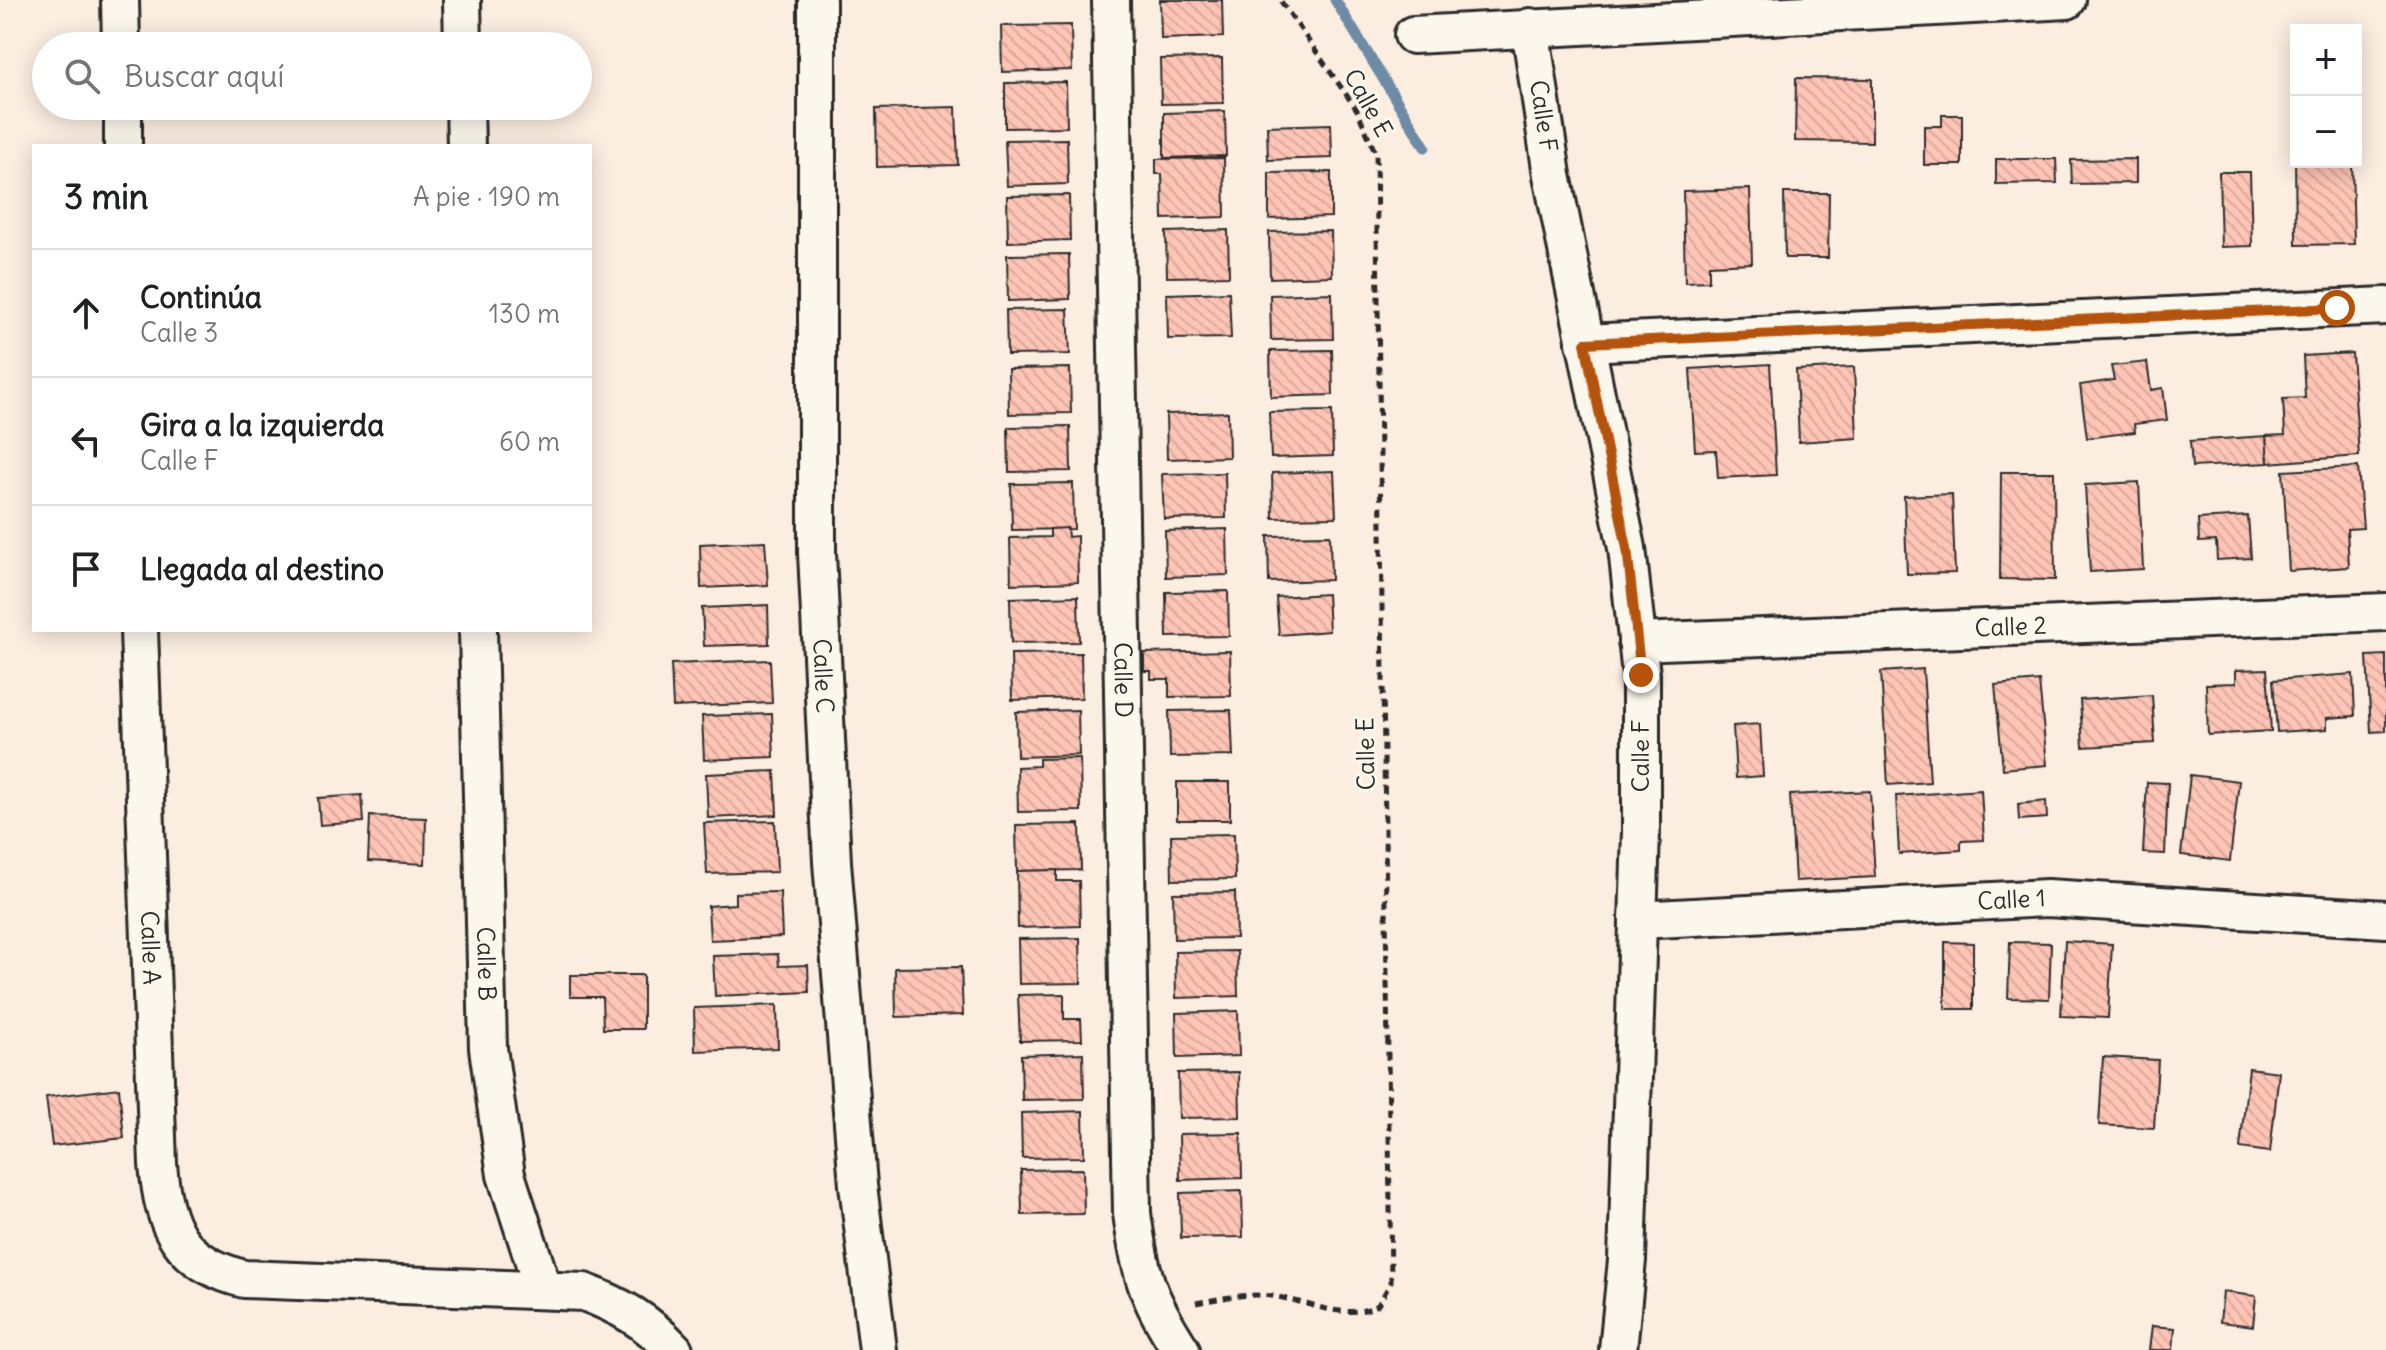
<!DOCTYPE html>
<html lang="es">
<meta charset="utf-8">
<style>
:root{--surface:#fff;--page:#f2f2f2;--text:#202124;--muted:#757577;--line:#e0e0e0}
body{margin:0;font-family:Delius,sans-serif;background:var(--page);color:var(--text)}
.controls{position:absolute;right:24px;top:24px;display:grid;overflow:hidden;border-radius:0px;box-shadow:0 4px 20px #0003}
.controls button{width:72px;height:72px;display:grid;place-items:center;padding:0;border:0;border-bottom:2px solid var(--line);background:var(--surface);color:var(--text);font:40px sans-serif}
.stop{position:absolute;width:24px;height:24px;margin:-18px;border:6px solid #b45309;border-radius:50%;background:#fff}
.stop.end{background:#b45309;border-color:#fff;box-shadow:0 2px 8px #0008}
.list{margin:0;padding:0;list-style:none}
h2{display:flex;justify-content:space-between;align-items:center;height:104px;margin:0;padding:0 32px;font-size:34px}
h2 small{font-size:26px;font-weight:400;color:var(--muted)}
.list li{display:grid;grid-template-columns:52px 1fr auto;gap:24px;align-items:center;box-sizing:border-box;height:128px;padding:0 32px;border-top:2px solid var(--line)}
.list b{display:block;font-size:30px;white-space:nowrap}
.list p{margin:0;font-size:26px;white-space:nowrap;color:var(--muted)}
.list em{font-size:26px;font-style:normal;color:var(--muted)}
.icon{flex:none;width:44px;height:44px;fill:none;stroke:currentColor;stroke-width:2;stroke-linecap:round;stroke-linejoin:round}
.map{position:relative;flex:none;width:2386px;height:1350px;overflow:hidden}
.search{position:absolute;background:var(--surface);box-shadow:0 4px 20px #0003;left:32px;top:32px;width:560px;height:88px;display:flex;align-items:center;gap:20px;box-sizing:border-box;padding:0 28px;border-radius:44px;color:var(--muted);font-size:30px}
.panel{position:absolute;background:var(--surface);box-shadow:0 4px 20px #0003;left:32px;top:144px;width:560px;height:488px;border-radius:0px}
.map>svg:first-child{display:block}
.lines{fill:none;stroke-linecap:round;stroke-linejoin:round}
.stream{stroke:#6d8ba5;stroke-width:11}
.building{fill:url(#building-back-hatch);stroke:#2b2b2b;stroke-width:2}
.minor-casing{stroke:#2b2b2b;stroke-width:42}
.path{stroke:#2b2b2b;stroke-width:5;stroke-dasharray:8 6;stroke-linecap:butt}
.minor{stroke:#fbf7ec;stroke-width:36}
.route{stroke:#b45309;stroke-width:10}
.labels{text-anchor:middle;stroke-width:6;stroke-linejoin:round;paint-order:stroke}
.street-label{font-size:24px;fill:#2b2b2b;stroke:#fbf7ec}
</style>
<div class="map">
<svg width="2386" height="1350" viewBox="0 0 2386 1350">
<defs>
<pattern id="building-back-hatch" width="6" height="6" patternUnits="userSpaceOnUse" patternTransform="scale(2)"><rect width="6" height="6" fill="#fec4b5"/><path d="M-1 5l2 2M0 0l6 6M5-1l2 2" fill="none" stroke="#daa99c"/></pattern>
</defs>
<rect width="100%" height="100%" fill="#fcede1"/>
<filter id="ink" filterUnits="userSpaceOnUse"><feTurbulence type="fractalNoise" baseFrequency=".0125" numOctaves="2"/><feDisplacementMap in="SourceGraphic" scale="16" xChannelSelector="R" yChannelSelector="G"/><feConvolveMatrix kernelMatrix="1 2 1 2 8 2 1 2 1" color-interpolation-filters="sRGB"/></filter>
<g filter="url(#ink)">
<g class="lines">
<polyline class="stream" points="1335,0 1425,147"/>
</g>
<g class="building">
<polygon points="1160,0 1222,0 1223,37 1161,39"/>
<polygon points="1071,25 1072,70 1002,72 1001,26"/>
<polygon points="1222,58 1223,103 1161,104 1160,59"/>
<polygon points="1796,78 1872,79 1872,142 1795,141"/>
<polygon points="1066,82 1067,127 1005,128 1005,83"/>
<polygon points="956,107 958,165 877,167 876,109"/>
<polygon points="1225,111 1226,156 1164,158 1164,113"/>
<polygon points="1942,115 1962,115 1962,165 1924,165 1924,126 1942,126"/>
<polygon points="1331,124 1332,158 1268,160 1267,126"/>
<polygon points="1067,139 1068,184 1007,186 1005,140"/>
<polygon points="2295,156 2296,162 2352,162 2354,244 2296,245"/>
<polygon points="1224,158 1225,217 1163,219 1162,174 1156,174 1156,159"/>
<polygon points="1996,159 2056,159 2057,183 1996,184"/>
<polygon points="2136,159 2136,183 2072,184 2071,160"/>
<polygon points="1331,172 1331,217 1269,219 1269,173"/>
<polygon points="2219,172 2250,172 2252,246 2221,247"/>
<polygon points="1750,189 1752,263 1709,265 1709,281 1685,282 1683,191"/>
<polygon points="1784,193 1829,193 1828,258 1785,258"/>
<polygon points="1069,195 1070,240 1008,242 1007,196"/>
<polygon points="1228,230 1229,276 1167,277 1166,232"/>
<polygon points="1331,231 1332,276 1270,278 1269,232"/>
<polygon points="1069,254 1070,299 1008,301 1007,255"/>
<polygon points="1229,292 1231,338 1168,339 1167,294"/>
<polygon points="1332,293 1333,339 1271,340 1270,295"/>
<polygon points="1068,309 1070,354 1007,355 1006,310"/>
<polygon points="1332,350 1333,395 1271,397 1270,351"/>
<polygon points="2352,353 2359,456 2268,463 2266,436 2285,435 2283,399 2305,398 2303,356"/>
<polygon points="2147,362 2151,390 2163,388 2167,420 2134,424 2135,432 2087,438 2080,385 2114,380 2111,366"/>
<polygon points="1770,364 1776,475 1718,478 1716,450 1695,451 1690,369"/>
<polygon points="1854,367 1857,438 1799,442 1796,370"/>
<polygon points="1070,368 1071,413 1009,414 1008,369"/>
<polygon points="1332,411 1333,456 1271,458 1269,412"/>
<polygon points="1228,412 1229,457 1167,459 1166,414"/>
<polygon points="1070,426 1071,471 1009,472 1008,427"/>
<polygon points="2266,436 2268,463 2192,467 2190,441"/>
<polygon points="2358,467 2363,528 2347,529 2349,567 2289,571 2283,471"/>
<polygon points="1334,471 1336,517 1273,518 1272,473"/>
<polygon points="2001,472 2054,472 2055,580 2000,579"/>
<polygon points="1225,473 1226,518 1164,519 1162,474"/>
<polygon points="2139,482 2143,569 2090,572 2085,485"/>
<polygon points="1073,483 1074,529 1012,530 1011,484"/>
<polygon points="1952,494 1955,573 1907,574 1904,496"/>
<polygon points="2248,516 2251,558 2217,560 2216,541 2199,542 2198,519"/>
<polygon points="1067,528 1068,537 1077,536 1078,582 1011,584 1010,538 1050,537 1050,529"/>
<polygon points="1227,529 1228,575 1166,577 1165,531"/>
<polygon points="1330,535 1331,580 1269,582 1268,536"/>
<polygon points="765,541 768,585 701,588 700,544"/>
<polygon points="1228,591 1229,636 1167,637 1166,592"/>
<polygon points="1327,594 1329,631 1279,635 1276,597"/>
<polygon points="1078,596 1079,642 1011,643 1010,598"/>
<polygon points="768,605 769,644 704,646 702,608"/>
<polygon points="1230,651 1231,696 1169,697 1169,679 1151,679 1151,671 1144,671 1144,653"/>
<polygon points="1081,653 1082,698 1012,700 1011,654"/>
<polygon points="2386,655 2386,731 2371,732 2367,656"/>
<polygon points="770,660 772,703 673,707 671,664"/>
<polygon points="1923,669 1930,782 1888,785 1881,672"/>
<polygon points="2267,669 2271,731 2208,735 2206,684 2236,683 2236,670"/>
<polygon points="2353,674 2355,716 2327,718 2327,729 2277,732 2273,680"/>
<polygon points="2039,681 2047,765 2003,769 1995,685"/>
<polygon points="2152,695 2155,743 2083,747 2080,700"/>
<polygon points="1078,710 1079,755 1017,757 1016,712"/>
<polygon points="1231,710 1233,756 1170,757 1169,711"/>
<polygon points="772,714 774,757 704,760 702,716"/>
<polygon points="1760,724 1763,776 1736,778 1733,726"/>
<polygon points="1080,758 1081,811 1018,812 1017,767 1039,766 1039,759"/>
<polygon points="775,771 777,815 708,818 706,774"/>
<polygon points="2190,775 2239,781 2230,861 2181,855"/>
<rect x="1177" y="782" width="53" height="38"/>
<polygon points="2147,782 2168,783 2165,854 2143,853"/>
<polygon points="1981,790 1984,840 1961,841 1961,850 1899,854 1896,796"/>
<polygon points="1870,791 1875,877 1795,881 1790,795"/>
<polygon points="362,795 364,822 320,825 318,798"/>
<polygon points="2046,801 2047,818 2019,820 2018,804"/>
<polygon points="370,816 426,818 425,864 368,861"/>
<polygon points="775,821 777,872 707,874 704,823"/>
<polygon points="1080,824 1081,870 1017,871 1016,825"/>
<polygon points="1234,834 1235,879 1172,880 1171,835"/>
<polygon points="1057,870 1057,881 1079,881 1080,926 1018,928 1017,871"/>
<polygon points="780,892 782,937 710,940 708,906 735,904 735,893"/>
<polygon points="1235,892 1236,938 1174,939 1173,893"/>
<polygon points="1080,938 1081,983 1019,984 1018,939"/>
<polygon points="2065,941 2112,944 2108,1018 2061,1016"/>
<polygon points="1945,942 1973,943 1973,1009 1945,1009"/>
<polygon points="2010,942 2051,943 2049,999 2008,998"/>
<polygon points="1237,951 1238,996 1176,998 1175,952"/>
<polygon points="778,954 779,966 808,965 809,992 715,996 713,956"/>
<polygon points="961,967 963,1015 896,1017 895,968"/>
<polygon points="570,975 643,975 643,1029 603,1029 602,997 570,997"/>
<polygon points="1064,994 1064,1019 1081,1019 1082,1040 1020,1041 1018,995"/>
<polygon points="777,1005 778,1048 695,1051 694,1008"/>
<polygon points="1238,1011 1239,1056 1177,1058 1176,1013"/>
<polygon points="1083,1053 1084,1099 1022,1100 1021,1055"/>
<polygon points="2103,1057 2158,1060 2154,1128 2099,1125"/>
<polygon points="2249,1068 2279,1072 2270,1152 2240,1148"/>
<polygon points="1239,1072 1240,1117 1179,1118 1178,1073"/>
<polygon points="119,1088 124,1138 52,1146 46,1097"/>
<polygon points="1083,1111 1084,1157 1022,1158 1021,1113"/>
<polygon points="1241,1133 1242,1178 1180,1180 1179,1134"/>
<polygon points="1083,1169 1084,1214 1022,1215 1021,1170"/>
<polygon points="1242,1191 1243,1237 1181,1238 1180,1193"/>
<polygon points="2223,1292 2256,1296 2253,1326 2220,1322"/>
<polygon points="2152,1326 2175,1328 2173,1350 2149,1350"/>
</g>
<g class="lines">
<g class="minor-casing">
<g id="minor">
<polyline points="120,0 121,46"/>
<polyline points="462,0 463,46"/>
<path id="s1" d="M817 0V553L832 862 858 1185 878 1350"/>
<path id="s2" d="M1111 0 1132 1213C1140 1275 1147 1297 1181 1350"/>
<path id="s3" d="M1530 27 1552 175 1627 548 1641 675V831L1627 1260 1618 1350"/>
<polyline points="1413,35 2067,0"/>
<polyline points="123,106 123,146"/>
<polyline points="465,106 466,146"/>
<polyline points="1585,343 2386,306"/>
<path id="s4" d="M139 630 158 1164C163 1227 180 1263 244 1279L584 1292C621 1306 647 1321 674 1350"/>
<path id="s5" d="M478 630 488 1048 506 1175 543 1289"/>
<path id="s6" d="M1637 642 2386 612"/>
<path id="s7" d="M1638 920 2047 898 2386 919"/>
</g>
</g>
<path class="path" d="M1196 1303C1222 1298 1247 1293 1272 1296 1307 1301 1345 1322 1378 1305L1391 1282 1376 154 1357 110 1280 0"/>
<use href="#minor" class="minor"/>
</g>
</g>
<g class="lines" filter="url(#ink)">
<polyline class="route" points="1641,675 1627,548 1585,343 2337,308"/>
</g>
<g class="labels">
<g class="street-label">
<text transform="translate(1368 103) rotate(61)" y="8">Calle E</text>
<text dy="8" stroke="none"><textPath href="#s3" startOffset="90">Calle F</textPath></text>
<text dy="8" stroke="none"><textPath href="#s6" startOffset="374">Calle 2</textPath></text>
<text dy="8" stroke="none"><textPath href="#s1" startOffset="676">Calle C</textPath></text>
<text dy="8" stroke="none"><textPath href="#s2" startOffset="680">Calle D</textPath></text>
<text transform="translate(1366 754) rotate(-91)" y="8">Calle E</text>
<text transform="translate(1641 756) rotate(-90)" y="8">Calle F</text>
<text dy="8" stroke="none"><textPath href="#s7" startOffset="374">Calle 1</textPath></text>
<text dy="8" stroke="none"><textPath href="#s4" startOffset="318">Calle A</textPath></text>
<text dy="8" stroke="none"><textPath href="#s5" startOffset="334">Calle B</textPath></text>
</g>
</g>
</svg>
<div class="controls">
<button>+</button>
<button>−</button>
</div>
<div class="stop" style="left:2337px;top:308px"></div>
<div class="stop end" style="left:1641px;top:675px"></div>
<div class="search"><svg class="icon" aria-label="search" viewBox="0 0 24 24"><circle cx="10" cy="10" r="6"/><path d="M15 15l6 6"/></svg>Buscar aquí</div>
<section class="panel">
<h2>3 min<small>A pie · 190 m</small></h2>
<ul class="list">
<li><svg class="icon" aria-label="ahead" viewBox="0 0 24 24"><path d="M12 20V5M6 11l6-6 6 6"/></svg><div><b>Continúa</b><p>Calle 3</p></div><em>130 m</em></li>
<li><svg class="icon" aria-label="left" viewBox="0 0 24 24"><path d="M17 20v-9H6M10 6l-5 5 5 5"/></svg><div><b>Gira a la izquierda</b><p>Calle F</p></div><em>60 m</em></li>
<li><svg class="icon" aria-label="arrive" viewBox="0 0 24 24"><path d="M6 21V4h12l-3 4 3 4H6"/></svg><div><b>Llegada al destino</b></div></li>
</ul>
</section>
</div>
